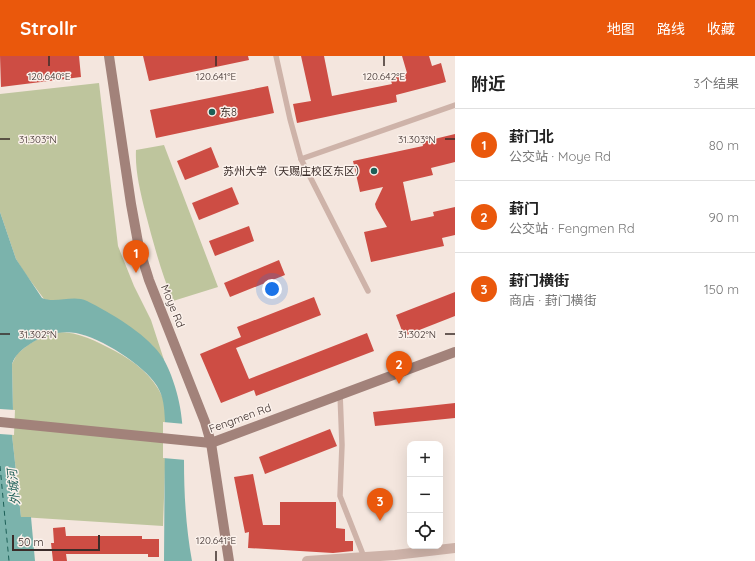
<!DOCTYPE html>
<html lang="zh">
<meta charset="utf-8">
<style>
:root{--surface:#fff;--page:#f6f6f6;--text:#222;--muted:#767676;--line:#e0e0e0;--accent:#ea580c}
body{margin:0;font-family:Quicksand,"Noto Sans SC",sans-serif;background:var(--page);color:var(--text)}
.controls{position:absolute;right:12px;bottom:12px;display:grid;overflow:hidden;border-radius:8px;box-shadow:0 4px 16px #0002}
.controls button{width:36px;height:36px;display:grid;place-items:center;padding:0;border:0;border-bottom:1px solid var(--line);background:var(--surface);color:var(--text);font:20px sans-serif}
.scale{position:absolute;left:12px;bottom:10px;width:88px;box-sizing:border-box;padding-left:4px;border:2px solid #3a2c29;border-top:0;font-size:11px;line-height:14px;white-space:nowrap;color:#3a2c29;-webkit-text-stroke:3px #fbf1eb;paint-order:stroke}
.you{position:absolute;left:272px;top:233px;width:14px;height:14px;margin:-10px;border:3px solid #fff;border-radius:50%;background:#1a73e8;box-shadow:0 0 0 6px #1a73e833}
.badge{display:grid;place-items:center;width:26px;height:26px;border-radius:50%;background:var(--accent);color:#fff;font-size:13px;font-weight:700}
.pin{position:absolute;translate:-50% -33px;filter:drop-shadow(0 1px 2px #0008)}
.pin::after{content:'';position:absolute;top:21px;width:14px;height:12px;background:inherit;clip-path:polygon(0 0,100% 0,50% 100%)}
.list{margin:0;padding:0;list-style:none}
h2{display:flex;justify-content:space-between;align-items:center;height:52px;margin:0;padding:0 16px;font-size:17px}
h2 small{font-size:13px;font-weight:400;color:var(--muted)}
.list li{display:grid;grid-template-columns:26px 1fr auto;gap:12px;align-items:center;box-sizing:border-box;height:72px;padding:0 16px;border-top:1px solid var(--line)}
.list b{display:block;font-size:15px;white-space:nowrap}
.list p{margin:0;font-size:13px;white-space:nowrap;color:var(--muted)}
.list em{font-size:13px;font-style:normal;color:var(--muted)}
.icon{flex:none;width:22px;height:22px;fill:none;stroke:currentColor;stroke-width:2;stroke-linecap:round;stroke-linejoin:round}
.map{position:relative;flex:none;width:455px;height:505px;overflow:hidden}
header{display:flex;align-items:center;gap:24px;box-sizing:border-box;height:56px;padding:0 20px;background:var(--accent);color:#fff}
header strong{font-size:19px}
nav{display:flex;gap:22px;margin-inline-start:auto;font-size:14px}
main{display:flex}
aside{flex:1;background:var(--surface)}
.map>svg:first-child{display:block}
.green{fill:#bec59d}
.water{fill:#7bb3ac}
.pier{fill:#f4e6de}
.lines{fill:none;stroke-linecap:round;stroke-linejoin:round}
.ferry{stroke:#1c5f57;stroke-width:1;stroke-dasharray:5 4;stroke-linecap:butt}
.building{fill:#cd4d44}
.lane{stroke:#ceb3a9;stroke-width:5.5}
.street{stroke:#ceb3a9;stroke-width:10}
.secondary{stroke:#a2827a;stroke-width:10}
.ticks{fill:none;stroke:#3a2c29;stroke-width:1.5}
.poi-dot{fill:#1c5f57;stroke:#fbf1eb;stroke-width:1.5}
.labels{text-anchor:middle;stroke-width:3;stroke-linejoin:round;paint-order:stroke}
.poi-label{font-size:11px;fill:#3a2c29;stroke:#fbf1eb;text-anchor:start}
.street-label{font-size:11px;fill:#3a2c29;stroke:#fbf1eb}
.water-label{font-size:12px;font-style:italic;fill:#1c5f57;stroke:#fbf1eb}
.ticks-label{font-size:10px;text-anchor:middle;fill:#3a2c29;stroke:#fbf1eb;stroke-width:3;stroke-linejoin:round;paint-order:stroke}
</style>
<header>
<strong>Strollr</strong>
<nav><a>地图</a><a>路线</a><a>收藏</a></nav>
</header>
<main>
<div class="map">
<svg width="455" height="505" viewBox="0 0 455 505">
<rect width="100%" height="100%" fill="#f4e6de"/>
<g class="green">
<polygon points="99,27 118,190 134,230 151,264 164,304 152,289 131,272 44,243 24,216 16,203 0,156 0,38"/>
<path d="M164 89 218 231 173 245C161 216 153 186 145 155 140 134 135 115 136 94Z"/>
<path d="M58 276C80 276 95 285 115 295 134 305 153 320 162 340 166 349 165 363 165 373 166 406 164 438 163 470L21 461 12 379 13 355 12 308 17 298 28 289 41 281Z"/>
</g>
<path class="water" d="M0 156 16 203 42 242C56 248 73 238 87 245 109 256 145 277 160 298 165 304 168 312 171 319 183 351 183 372 184 405 184 438 186 473 192 505H164L165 365C164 352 164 341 157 330 143 308 101 282 76 277 60 274 43 279 30 288 22 293 15 299 12 308L13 355 12 379 21 461H31L35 505H0Z"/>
<g class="pier">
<polygon points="0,353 15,354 14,379 0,378"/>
<polygon points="163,366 185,368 186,404 163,402"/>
</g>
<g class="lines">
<polyline class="ferry" points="0,410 9,505"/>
</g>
<g class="building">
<polygon points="0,0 79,0 81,21 1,31"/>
<polygon points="143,0 248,0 249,4 149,25"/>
<polygon points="301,0 324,0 332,40 392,28 390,22 407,17 402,0 429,0 432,10 441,7 446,26 396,39 397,46 297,67 293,48 311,45"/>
<polygon points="268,30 274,57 156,82 150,54"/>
<polygon points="455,78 455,106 431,112 433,119 403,126 411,165 434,160 433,156 455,151 455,179 442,182 444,190 371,206 364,176 387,171 376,152 375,148 383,131 360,136 353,105 423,90 422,86"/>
<polygon points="211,91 219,111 185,124 177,105"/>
<polygon points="232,131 239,148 199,164 192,147"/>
<polygon points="249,170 254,185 215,200 209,185"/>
<polygon points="279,204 285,219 230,241 224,227"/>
<polygon points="455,236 455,260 404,280 396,259"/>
<polygon points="314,241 321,259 236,292 249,323 367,277 374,295 256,340 254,334 221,347 200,298 241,281 237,271"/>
<polygon points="455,347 455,362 375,370 373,356"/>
<polygon points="330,373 337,390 265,418 259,401"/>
<polygon points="253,418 263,469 280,469 280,446 336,446 336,472 345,473 345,485 353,485 353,495 333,497 248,492 249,476 245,477 234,421"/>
<polygon points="65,471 66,480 142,480 142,483 159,483 159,501 148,501 148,498 66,498 67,505 53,505 51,487 54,487 53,472"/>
</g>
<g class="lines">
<g class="lane">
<polyline points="276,0 290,63 301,103 368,235"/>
<polyline points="301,103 455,49"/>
<polyline points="340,337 342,389 340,440 364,501"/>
</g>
<polyline class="street" points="307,505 395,499 455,492"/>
<g class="secondary">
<polyline points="109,0 131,148 139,192 149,224 205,366 211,387 229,505"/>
<polyline points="0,366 211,387 455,296"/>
</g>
</g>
<path class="ticks" d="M49 0V10M216 0V10M384 0V10M0 83H10M445 83H455M0 278H10M445 278H455M216 495V505"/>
<g class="poi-dot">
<circle cx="212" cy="56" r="4"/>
<circle cx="374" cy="115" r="4"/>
</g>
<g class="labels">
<g class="poi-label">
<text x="220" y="60">东8</text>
<text x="366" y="119" text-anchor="end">苏州大学（天赐庄校区东区）</text>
</g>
<g class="street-label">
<text transform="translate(173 250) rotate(68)" y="4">Moye Rd</text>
<text transform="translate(240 362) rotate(-20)" y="4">Fengmen Rd</text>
</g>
<g class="water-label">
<text transform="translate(14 431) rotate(-96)" y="4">外城河</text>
</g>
</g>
<g class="ticks-label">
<text x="49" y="24">120.640°E</text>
<text x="216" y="24">120.641°E</text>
<text x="384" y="24">120.642°E</text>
<text x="38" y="87">31.303°N</text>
<text x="417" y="87">31.303°N</text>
<text x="38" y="282">31.302°N</text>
<text x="417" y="282">31.302°N</text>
<text x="216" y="488">120.641°E</text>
</g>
</svg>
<div class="controls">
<button>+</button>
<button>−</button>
<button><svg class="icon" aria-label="locate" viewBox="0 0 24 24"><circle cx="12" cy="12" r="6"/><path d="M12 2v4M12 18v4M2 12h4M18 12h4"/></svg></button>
</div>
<div class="scale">50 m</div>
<div class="you"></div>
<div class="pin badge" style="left:136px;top:217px">1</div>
<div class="pin badge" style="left:399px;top:328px">2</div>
<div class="pin badge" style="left:380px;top:465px">3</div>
</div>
<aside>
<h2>附近<small>3个结果</small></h2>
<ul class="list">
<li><span class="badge">1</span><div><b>葑门北</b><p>公交站 · Moye Rd</p></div><em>80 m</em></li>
<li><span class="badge">2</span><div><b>葑门</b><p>公交站 · Fengmen Rd</p></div><em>90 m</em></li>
<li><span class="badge">3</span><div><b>葑门横街</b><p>商店 · 葑门横街</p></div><em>150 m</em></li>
</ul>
</aside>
</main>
